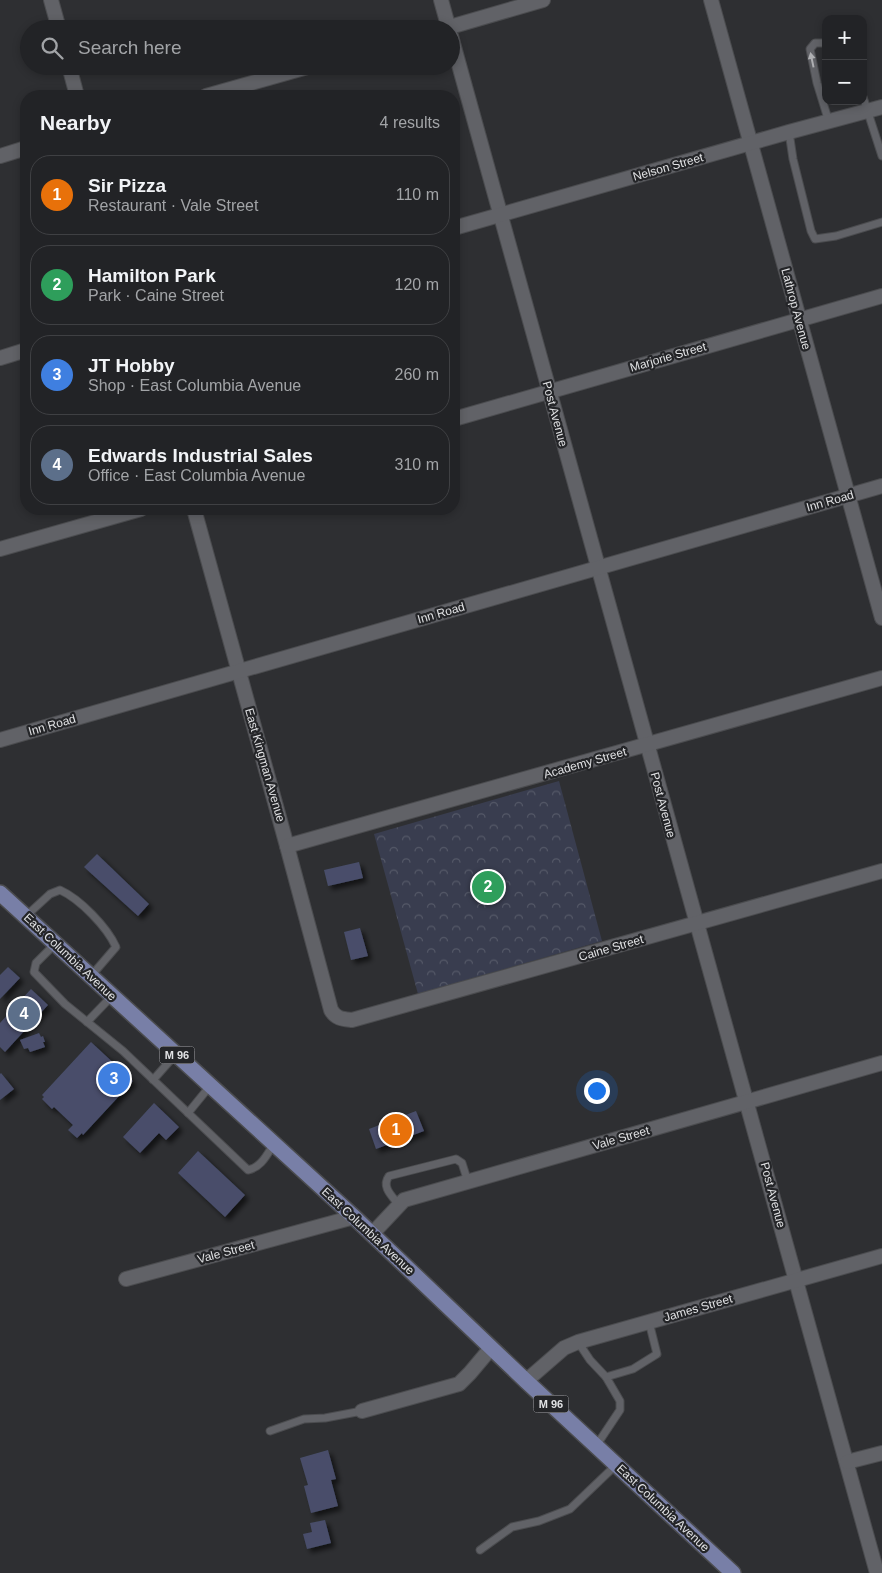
<!DOCTYPE html>
<meta charset="utf-8">
<style>
:root{--surface:#222326;--page:#2a2b2e;--text:#f1f3f6;--muted:#a2a4a7;--line:#3f4043;--accent:#8bbbb9}
body{margin:0;font-family:Helvetica,sans-serif;background:var(--page);color:var(--text)}
.controls{position:absolute;right:15px;top:15px;display:grid;overflow:hidden;border-radius:10px;box-shadow:0 2px 8px #0003}
.controls button{width:45px;height:45px;display:grid;place-items:center;padding:0;border:0;border-bottom:1px solid var(--line);background:var(--surface);color:var(--text);font:25px sans-serif}
.you{position:absolute;left:596px;top:1090px;width:18px;height:18px;margin:-12px;border:4px solid #fff;border-radius:50%;background:#1a73e8;box-shadow:0 0 0 8px #1a73e833}
.badge{display:grid;place-items:center;width:32px;height:32px;border-radius:50%;background:var(--accent);color:#fff;font-size:16px;font-weight:700}
.pin{position:absolute;translate:-50% -50%;border:2px solid #fff;box-shadow:0 1px 5px #0006}
.list{margin:0;padding:0;list-style:none}
h2{display:flex;justify-content:space-between;align-items:center;height:65px;margin:0;padding:0 20px;font-size:21px}
h2 small{font-size:16px;font-weight:400;color:var(--muted)}
.list li{display:grid;grid-template-columns:32px 1fr auto;gap:15px;align-items:center;box-sizing:border-box;height:80px;margin:0 10px 10px;padding:0 10px;border:1px solid var(--line);border-radius:20px}
.list b{display:block;font-size:19px;white-space:nowrap}
.list p{margin:0;font-size:16px;white-space:nowrap;color:var(--muted)}
.list em{font-size:16px;font-style:normal;color:var(--muted)}
.icon{flex:none;width:28px;height:28px;fill:none;stroke:currentColor;stroke-width:2;stroke-linecap:round;stroke-linejoin:round}
.map{position:relative;flex:none;width:882px;height:1573px;overflow:hidden}
.search{position:absolute;background:var(--surface);box-shadow:0 2px 8px #0003;left:20px;top:20px;width:440px;height:55px;display:flex;align-items:center;gap:12px;box-sizing:border-box;padding:0 18px;border-radius:28px;color:var(--muted);font-size:19px}
.panel{position:absolute;background:var(--surface);box-shadow:0 2px 8px #0003;left:20px;top:90px;width:440px;height:425px;border-radius:20px}
.map>svg:first-child{display:block}
.park{fill:url(#park-crowns)}
.building{fill:#484e6b;filter:url(#shadow)}
.lines{fill:none;stroke-linecap:round;stroke-linejoin:round}
.lane-casing{stroke:#4b4c4f;stroke-width:9}
.street-casing{stroke:#4b4c4f;stroke-width:16}
.primary-casing{stroke:#4b4c4f;stroke-width:18}
.lane{stroke:#616267;stroke-width:7}
.street{stroke:#616267;stroke-width:14}
.primary{stroke:#787fa7;stroke-width:15}
.oneway{fill:#aeafb2}
.labels{text-anchor:middle;stroke-width:4.5;stroke-linejoin:round;paint-order:stroke}
.shield{fill:#242528;stroke:#a8a9ac;stroke-width:1}
.shield-label{font-size:11px;font-weight:bold;fill:#e1e2e4}
.street-label{font-size:12px;fill:#e1e2e4;stroke:#242528}
</style>
<div class="map">
<svg width="882" height="1573" viewBox="0 0 882 1573">
<defs>
<pattern id="park-crowns" width="20" height="18" patternUnits="userSpaceOnUse" patternTransform="scale(1.25)"><rect width="20" height="18" fill="#393d4f"/><path d="M2 6a3 3 0 1 1 6 0M12 15a3 3 0 1 1 6 0" fill="none" stroke="#555968"/></pattern>
<filter id="shadow"><feDropShadow dx="4" dy="4" stdDeviation="2.5" flood-color="#0009"/></filter>
</defs>
<rect width="100%" height="100%" fill="#2e2f32"/>
<polygon class="park" points="559,781 602,941 418,994 374,834"/>
<g class="building">
<polygon points="97,854 149,904 138,916 84,867"/>
<polygon points="359,862 363,878 328,886 324,870"/>
<polygon points="360,928 368,956 351,960 344,932"/>
<polygon points="8,967 20,978 0,999 0,975"/>
<polygon points="31,989 48,1005 5,1052 0,1047 0,1023"/>
<polygon points="39,1033 41,1037 43,1036 45,1042 43,1042 45,1047 30,1052 28,1048 24,1049 20,1040"/>
<polygon points="91,1042 133,1081 83,1135 82,1133 77,1138 68,1130 73,1125 54,1107 52,1109 42,1099 44,1097 42,1095"/>
<polygon points="1,1073 14,1089 0,1100 0,1074"/>
<polygon points="154,1103 179,1127 166,1140 159,1133 140,1153 123,1137"/>
<polygon points="416,1111 424,1131 376,1149 369,1129"/>
<polygon points="198,1151 245,1195 225,1217 178,1173"/>
<polygon points="328,1450 336,1479 331,1480 338,1506 311,1513 304,1486 308,1485 300,1458"/>
<polygon points="325,1520 331,1543 307,1549 303,1534 312,1532 310,1523"/>
</g>
<g class="lines">
<g class="lane-casing">
<g id="lane">
<polyline points="826,43 815,43 810,49 817,83 829,122"/>
<polyline points="863,97 882,156"/>
<polyline points="789,132 793,159 811,231 815,239 836,236 882,222"/>
<path d="M26 916 50 894 60 890C80 899 107 927 116 947L91 976"/>
<path d="M55 944 36 963 34 972 65 1004 123 1051 248 1170C262 1167 267 1154 274 1144"/>
<polyline points="87,1022 112,996"/>
<polyline points="153,1080 176,1054"/>
<polyline points="188,1113 210,1086"/>
<path d="M399 1205C392 1196 381 1187 389 1176L456 1159 462 1163 468 1182"/>
<polyline points="578,1342 590,1360 606,1377 620,1401 620,1410 596,1446"/>
<polyline points="606,1377 633,1369 657,1354 649,1322"/>
<polyline points="270,1431 304,1419 325,1418 362,1411"/>
<polyline points="480,1550 512,1527 539,1521 570,1509 616,1465"/>
</g>
</g>
<g class="street-casing">
<g id="street">
<polyline points="51,0 59,29"/>
<polyline points="441,0 449,29"/>
<polyline points="711,0 882,618"/>
<polyline points="443,29 543,0"/>
<polyline points="451,36 877,1573"/>
<polyline points="69,66 77,96"/>
<polyline points="206,96 311,66"/>
<polyline points="0,156 26,148"/>
<polyline points="454,228 789,132 882,107"/>
<polyline points="0,358 26,350"/>
<polyline points="454,419 882,296"/>
<path d="M194 509 287 846 331 1010C336 1019 343 1019 352 1020L882 871"/>
<polyline points="0,549 141,509"/>
<polyline points="0,740 882,486"/>
<polyline points="287,846 882,678"/>
<polyline points="372,1234 404,1200 882,1063"/>
<polyline points="126,1279 354,1217"/>
<polyline points="526,1381 564,1348 578,1342 882,1256"/>
<polyline points="362,1411 459,1384 470,1373 491,1348"/>
<polyline points="847,1462 882,1453"/>
</g>
</g>
<g class="primary-casing">
<polyline id="primary" points="0,893 354,1217 526,1381 733,1573"/>
</g>
<use href="#lane" class="lane"/>
<use href="#street" class="street"/>
<use href="#primary" class="primary"/>
</g>
<defs><path id="oneway-solid" d="M-6-.8H1V-3.2L6.5 0L1 3.2V.8H-6Z" transform="scale(1.25)"/></defs>
<use class="oneway" href="#oneway-solid" transform="translate(812 60) rotate(-102)"/>
<g class="labels">
<g class="shield">
<rect x="159.5" y="1046.5" width="35" height="17" rx="4"/>
<rect x="533.5" y="1395.5" width="35" height="17" rx="4"/>
</g>
<g class="shield-label">
<text x="177" y="1059">M 96</text>
<text x="551" y="1408">M 96</text>
</g>
<g class="street-label">
<text transform="translate(668 167) rotate(-16)" y="4">Nelson Street</text>
<text transform="translate(796 309) rotate(75)" y="4">Lathrop Avenue</text>
<text transform="translate(668 357) rotate(-16)" y="4">Marjorie Street</text>
<text transform="translate(555 414) rotate(75)" y="4">Post Avenue</text>
<text transform="translate(830 501) rotate(-16)" y="4">Inn Road</text>
<text transform="translate(441 613) rotate(-16)" y="4">Inn Road</text>
<text transform="translate(52 725) rotate(-16)" y="4">Inn Road</text>
<text transform="translate(585 763) rotate(-16)" y="4">Academy Street</text>
<text transform="translate(265 765) rotate(74)" y="4">East Kingman Avenue</text>
<text transform="translate(663 805) rotate(75)" y="4">Post Avenue</text>
<text transform="translate(611 948) rotate(-16)" y="4">Caine Street</text>
<text transform="translate(70 957) rotate(43)" y="4">East Columbia Avenue</text>
<text transform="translate(621 1138) rotate(-16)" y="4">Vale Street</text>
<text transform="translate(773 1195) rotate(75)" y="4">Post Avenue</text>
<text transform="translate(368 1231) rotate(43)" y="4">East Columbia Avenue</text>
<text transform="translate(226 1252) rotate(-15)" y="4">Vale Street</text>
<text transform="translate(698 1308) rotate(-16)" y="4">James Street</text>
<text transform="translate(663 1508) rotate(43)" y="4">East Columbia Avenue</text>
</g>
</g>
</svg>
<div class="controls">
<button>+</button>
<button>−</button>
</div>
<div class="you"></div>
<div class="pin badge" style="left:396px;top:1130px;background:#e8710a">1</div>
<div class="pin badge" style="left:488px;top:887px;background:#2e9e5b">2</div>
<div class="pin badge" style="left:114px;top:1079px;background:#3f7fe0">3</div>
<div class="pin badge" style="left:24px;top:1014px;background:#5c6f8a">4</div>
<div class="search"><svg class="icon" aria-label="search" viewBox="0 0 24 24"><circle cx="10" cy="10" r="6"/><path d="M15 15l6 6"/></svg>Search here</div>
<section class="panel">
<h2>Nearby<small>4 results</small></h2>
<ul class="list">
<li><span class="badge" style="background:#e8710a">1</span><div><b>Sir Pizza</b><p>Restaurant · Vale Street</p></div><em>110 m</em></li>
<li><span class="badge" style="background:#2e9e5b">2</span><div><b>Hamilton Park</b><p>Park · Caine Street</p></div><em>120 m</em></li>
<li><span class="badge" style="background:#3f7fe0">3</span><div><b>JT Hobby</b><p>Shop · East Columbia Avenue</p></div><em>260 m</em></li>
<li><span class="badge" style="background:#5c6f8a">4</span><div><b>Edwards Industrial Sales</b><p>Office · East Columbia Avenue</p></div><em>310 m</em></li>
</ul>
</section>
</div>
